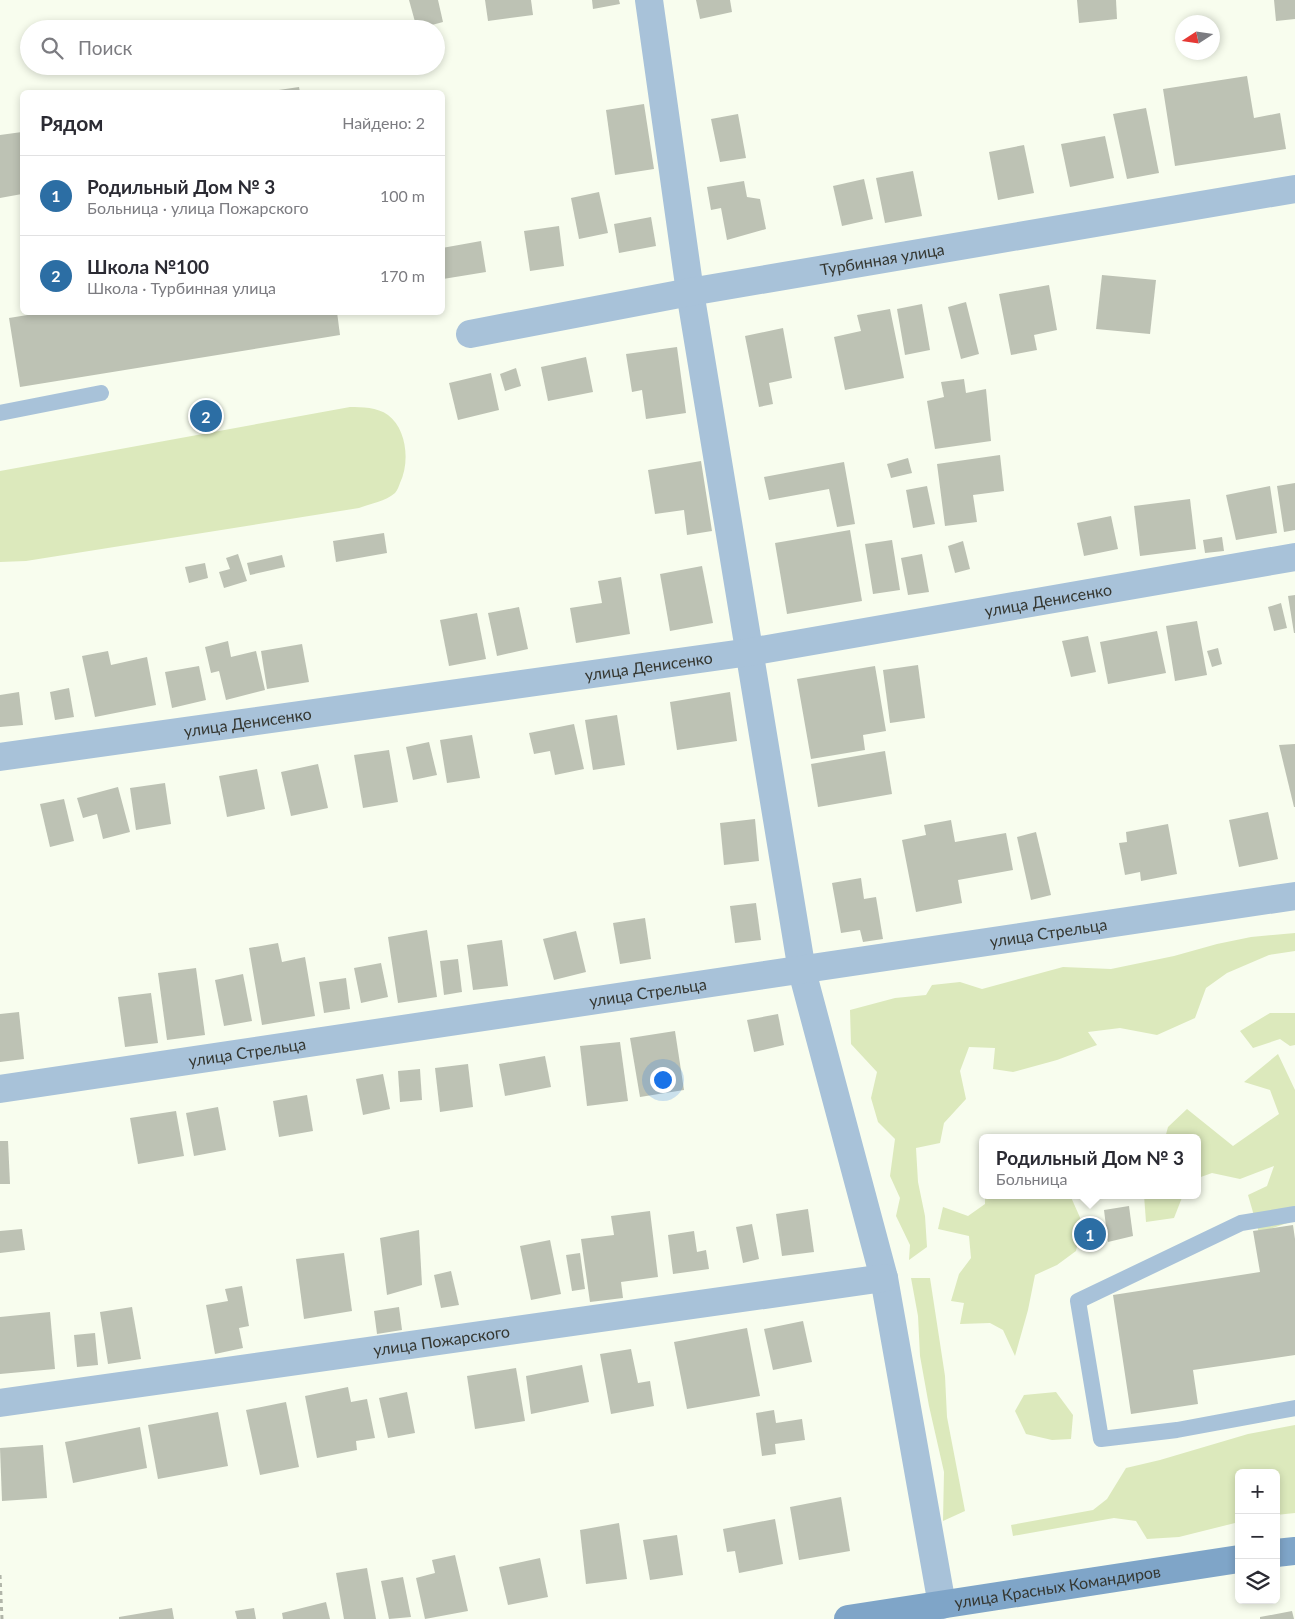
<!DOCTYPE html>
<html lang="ru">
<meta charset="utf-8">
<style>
:root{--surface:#fff;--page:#f7f7f7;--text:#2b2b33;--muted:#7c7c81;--line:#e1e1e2;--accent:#2c6ea4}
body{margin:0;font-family:Lato,sans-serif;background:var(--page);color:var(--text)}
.controls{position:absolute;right:15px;bottom:15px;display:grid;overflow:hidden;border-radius:8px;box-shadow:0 2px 8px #0003}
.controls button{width:45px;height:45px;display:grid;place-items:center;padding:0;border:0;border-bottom:1px solid var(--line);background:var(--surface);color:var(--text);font:25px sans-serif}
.compass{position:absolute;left:1175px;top:15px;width:45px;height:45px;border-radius:50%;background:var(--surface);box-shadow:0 2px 8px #0003;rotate:258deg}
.you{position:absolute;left:662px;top:1079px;width:18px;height:18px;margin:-12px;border:4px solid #fff;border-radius:50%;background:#1a73e8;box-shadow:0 0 0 8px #1a73e833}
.badge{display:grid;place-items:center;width:32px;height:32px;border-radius:50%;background:var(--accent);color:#fff;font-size:16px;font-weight:700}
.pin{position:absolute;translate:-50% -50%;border:2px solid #fff;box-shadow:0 1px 5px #0006}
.popup{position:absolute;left:979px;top:1134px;width:222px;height:65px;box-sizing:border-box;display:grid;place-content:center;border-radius:8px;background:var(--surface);filter:drop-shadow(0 1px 4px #0005);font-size:16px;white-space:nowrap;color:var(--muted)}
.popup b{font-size:19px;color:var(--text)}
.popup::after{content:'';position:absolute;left:50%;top:100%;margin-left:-10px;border:10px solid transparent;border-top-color:var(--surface)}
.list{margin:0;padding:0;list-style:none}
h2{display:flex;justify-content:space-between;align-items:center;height:65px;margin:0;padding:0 20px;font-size:21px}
h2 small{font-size:16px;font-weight:400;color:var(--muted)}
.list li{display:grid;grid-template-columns:32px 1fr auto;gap:15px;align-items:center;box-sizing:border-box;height:80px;padding:0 20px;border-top:1px solid var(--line)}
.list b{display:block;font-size:19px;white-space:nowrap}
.list p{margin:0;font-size:16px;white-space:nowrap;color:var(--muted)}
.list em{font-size:16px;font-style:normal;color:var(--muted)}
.icon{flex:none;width:28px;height:28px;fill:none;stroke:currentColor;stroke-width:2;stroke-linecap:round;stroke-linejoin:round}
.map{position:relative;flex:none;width:1295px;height:1619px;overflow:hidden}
.search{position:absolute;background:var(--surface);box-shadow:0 2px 8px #0003;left:20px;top:20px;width:425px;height:55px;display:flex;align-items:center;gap:12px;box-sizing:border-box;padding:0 18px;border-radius:28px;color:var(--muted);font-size:19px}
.panel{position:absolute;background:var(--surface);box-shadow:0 2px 8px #0003;left:20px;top:90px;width:425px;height:225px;border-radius:8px}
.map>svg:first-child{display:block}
.green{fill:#dce9bc}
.building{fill:#bdc2b4}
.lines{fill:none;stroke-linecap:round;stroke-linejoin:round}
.path{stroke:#b1b5a9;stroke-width:3;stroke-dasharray:4 4;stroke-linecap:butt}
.lane{stroke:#a8c2d9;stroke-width:16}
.street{stroke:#a8c2d9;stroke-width:28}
.secondary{stroke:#7fa5c8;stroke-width:28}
.labels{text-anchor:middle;stroke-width:4;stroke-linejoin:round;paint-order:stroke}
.street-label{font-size:16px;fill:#353731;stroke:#fff}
</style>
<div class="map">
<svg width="1295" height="1619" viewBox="0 0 1295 1619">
<rect width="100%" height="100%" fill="#f8fdee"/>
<g class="green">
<path d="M350 407C362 407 377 407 388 415 407 429 410 463 400 483 399 486 397 491 395 493 386 501 370 504 359 508L26 561 0 562V471Z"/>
<polygon points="1295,933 1295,951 1269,955 1227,973 1206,988 1195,1018 1157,1035 1120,1028 1088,1032 1097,1045 1057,1060 1013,1072 993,1069 995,1048 969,1047 960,1071 966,1099 944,1123 940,1143 916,1148 918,1182 925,1216 927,1247 909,1260 910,1245 896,1216 900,1198 890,1176 895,1139 878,1122 871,1098 877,1072 851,1044 850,1010 895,998 926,995 932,985 960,982 982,989 1063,967 1111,969 1174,956 1217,944 1251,937"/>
<polygon points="1270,1013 1295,1013 1295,1045 1290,1046 1280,1039 1253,1048 1240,1031"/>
<polygon points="1278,1054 1295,1090 1295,1217 1290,1222 1259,1233 1248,1195 1267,1186 1274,1166 1240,1179 1212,1173 1198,1178 1198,1138 1165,1138 1168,1127 1187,1109 1233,1146 1279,1114 1270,1090 1244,1082"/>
<polygon points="985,1195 1070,1195 1082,1222 1076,1251 1057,1265 1035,1275 1028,1310 1015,1356 1003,1330 990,1323 960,1324 964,1303 951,1301 959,1274 971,1258 969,1236 938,1229 943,1207 968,1216 985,1204"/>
<polygon points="1183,1195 1174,1218 1146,1222 1144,1195"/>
<polygon points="911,1278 930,1278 945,1376 947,1417 965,1511 943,1521 944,1472 929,1406 920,1356 918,1316"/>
<polygon points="1056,1392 1073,1415 1071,1439 1052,1440 1026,1434 1015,1411 1024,1395"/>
<polygon points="1295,1425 1295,1513 1276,1515 1276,1473 1239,1473 1239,1522 1179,1537 1147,1539 1136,1521 1114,1518 1013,1536 1011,1525 1093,1510 1107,1499 1126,1468 1160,1460 1248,1434"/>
</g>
<g class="building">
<polygon points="409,0 438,0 443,22 417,29"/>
<polygon points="485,0 531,0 533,15 488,21"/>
<polygon points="592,0 619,0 620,4 593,9"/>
<polygon points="696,0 730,0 732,12 700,19"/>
<polygon points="1077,0 1116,0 1117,19 1079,23"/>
<polygon points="1274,0 1295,0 1295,19 1276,21"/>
<polygon points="1247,76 1254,118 1280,113 1286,149 1175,166 1163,89"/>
<polygon points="299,87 300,92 272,92 272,91"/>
<polygon points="644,104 654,169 615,175 606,110"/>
<polygon points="1146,108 1159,173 1127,179 1113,114"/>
<polygon points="738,114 746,158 720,162 711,119"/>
<polygon points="22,132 22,194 0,198 0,135"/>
<polygon points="1105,136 1114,178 1070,187 1061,144"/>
<polygon points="1024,145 1034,193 998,200 989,152"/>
<polygon points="913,171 922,216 885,223 876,178"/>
<polygon points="864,179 873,219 842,226 833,186"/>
<polygon points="744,181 747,197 760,199 766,229 727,240 721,208 711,210 707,187"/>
<polygon points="599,192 608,233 579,239 571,198"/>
<polygon points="651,217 656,246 619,253 614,224"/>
<polygon points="559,226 564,266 530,271 524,231"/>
<polygon points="481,241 486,272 443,279 442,248"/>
<polygon points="1102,275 1156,280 1150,334 1096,329"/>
<polygon points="1049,285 1057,330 1034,335 1037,350 1011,355 999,294"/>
<polygon points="966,302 979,354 961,359 948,307"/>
<polygon points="922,304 930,350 905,355 897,309"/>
<polygon points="890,309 904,378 845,390 834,337 861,331 857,315"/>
<polygon points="46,312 337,312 340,335 20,387 9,318"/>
<polygon points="783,328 792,378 769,383 773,404 759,407 745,336"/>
<polygon points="677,347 686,413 646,419 642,390 632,392 626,354"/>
<polygon points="586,357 593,392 548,401 541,367"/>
<polygon points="516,368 521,386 505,391 500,374"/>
<polygon points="491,373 499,410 458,420 449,383"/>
<polygon points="964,379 966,393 986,389 991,441 935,449 927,401 944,397 941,382"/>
<polygon points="1000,455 1004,491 973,495 977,522 945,526 937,464"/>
<polygon points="908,458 912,473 891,478 887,464"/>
<polygon points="701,461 712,531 687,535 684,510 655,514 648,470"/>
<polygon points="844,462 855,524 837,527 829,489 769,500 764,477"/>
<polygon points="1295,483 1295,530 1284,532 1277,486"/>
<polygon points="927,486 935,524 913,528 906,490"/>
<polygon points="1270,486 1277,533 1236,540 1226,495"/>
<polygon points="1190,499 1196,549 1140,556 1134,506"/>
<polygon points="1111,516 1118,549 1084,556 1077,523"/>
<polygon points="850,530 862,601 787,614 775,543"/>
<polygon points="384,533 387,553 336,562 333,541"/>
<polygon points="1222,537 1224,551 1205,553 1203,540"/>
<polygon points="892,540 900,590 873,594 865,544"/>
<polygon points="963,541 970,569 955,573 948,546"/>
<polygon points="238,554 247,581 224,588 219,572 230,569 226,558"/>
<polygon points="922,554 929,592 908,595 901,558"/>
<polygon points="282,555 285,567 250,575 247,563"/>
<polygon points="205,563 208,578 189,583 185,567"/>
<polygon points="702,566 713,623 670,631 660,574"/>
<polygon points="621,577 630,634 576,643 570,608 602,603 598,581"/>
<polygon points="1295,595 1295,633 1294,633 1288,596"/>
<polygon points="1281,603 1287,628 1274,631 1268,607"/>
<polygon points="519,607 528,649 497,656 488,613"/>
<polygon points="477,613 486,659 449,666 440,620"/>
<polygon points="1197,621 1207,675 1175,681 1166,626"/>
<polygon points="1157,631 1166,673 1108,684 1100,642"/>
<polygon points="1088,636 1096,672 1071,677 1062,641"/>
<polygon points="228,641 231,657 256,651 265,690 226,700 219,671 211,673 205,647"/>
<polygon points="302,644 309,682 267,689 261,651"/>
<polygon points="1218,648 1222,664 1212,667 1207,651"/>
<polygon points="108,651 111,665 147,657 156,705 95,717 82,656"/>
<polygon points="918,665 925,718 890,723 883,670"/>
<polygon points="199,666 206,700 172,708 165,672"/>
<polygon points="875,666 886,731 863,735 865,750 811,759 797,679"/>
<polygon points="69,688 74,717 55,720 50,692"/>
<polygon points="19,692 23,725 0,727 0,695"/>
<polygon points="730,692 737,741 677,750 670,702"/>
<polygon points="617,715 625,765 593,770 585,720"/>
<polygon points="574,724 584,769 555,775 550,751 534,754 529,733"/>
<polygon points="472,735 480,778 447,783 440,740"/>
<polygon points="429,742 437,775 413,780 406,747"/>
<polygon points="1295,744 1295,807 1294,807 1279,745"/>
<polygon points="389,750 398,802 363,808 354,755"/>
<polygon points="885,751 892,794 818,807 811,764"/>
<polygon points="318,764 328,808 291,816 281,772"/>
<polygon points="257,769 265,809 227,817 219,776"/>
<polygon points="165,783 171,824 136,830 130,788"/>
<polygon points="118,787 130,832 103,839 97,814 83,818 77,798"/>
<polygon points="64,799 74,841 50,847 40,804"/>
<polygon points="1268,812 1278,859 1239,867 1229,820"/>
<polygon points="755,819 759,861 724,865 720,823"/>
<polygon points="951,820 955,842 1006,833 1013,870 958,880 962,903 916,912 902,840 926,835 924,825"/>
<polygon points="1168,824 1177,874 1141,881 1140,872 1125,875 1119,843 1127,842 1126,832"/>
<polygon points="1036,832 1051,895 1031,900 1017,837"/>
<polygon points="861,878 864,899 876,897 883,939 863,942 860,930 841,933 832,883"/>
<polygon points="756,903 761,940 735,943 730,906"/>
<polygon points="645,918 651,959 620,964 613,923"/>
<polygon points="427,930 437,997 398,1003 388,937"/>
<polygon points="576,931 586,972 554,980 543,939"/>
<polygon points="502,940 508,986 473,990 467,945"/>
<polygon points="278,943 282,962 305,957 315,1016 262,1025 249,948"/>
<polygon points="458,959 462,992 444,995 440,961"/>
<polygon points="381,963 388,997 361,1003 354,968"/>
<polygon points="196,968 205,1035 167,1040 158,973"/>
<polygon points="243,974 252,1021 224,1026 215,980"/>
<polygon points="346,978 350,1009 324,1013 319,982"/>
<polygon points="151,993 158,1043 125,1047 118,997"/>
<polygon points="19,1012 24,1059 0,1062 0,1014"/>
<polygon points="778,1014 784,1045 754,1052 747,1020"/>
<polygon points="675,1031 684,1090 640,1097 630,1038"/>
<polygon points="620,1042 628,1101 587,1106 580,1046"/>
<polygon points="545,1056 551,1087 505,1096 499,1064"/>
<polygon points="468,1064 473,1107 440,1112 435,1068"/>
<polygon points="420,1069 422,1100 400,1102 398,1071"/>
<polygon points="383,1074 390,1109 363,1115 356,1079"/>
<polygon points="307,1095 313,1131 279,1137 273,1101"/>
<polygon points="218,1107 226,1150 194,1156 186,1113"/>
<polygon points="176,1111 184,1156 138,1164 130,1118"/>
<polygon points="0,1141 8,1141 10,1184 0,1184"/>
<polygon points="1129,1206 1133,1236 1108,1242 1104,1210"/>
<polygon points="808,1209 814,1252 782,1256 776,1214"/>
<polygon points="650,1211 658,1277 621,1282 623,1298 590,1302 581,1239 614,1235 611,1216"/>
<polygon points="752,1224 759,1259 743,1263 736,1227"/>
<polygon points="1293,1225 1295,1239 1295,1355 1193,1370 1198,1404 1131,1414 1113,1295 1260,1272 1253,1231"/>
<polygon points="22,1229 25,1250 0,1253 0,1231"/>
<polygon points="419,1230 422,1285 387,1295 380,1238"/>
<polygon points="694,1231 697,1252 706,1250 709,1269 673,1274 668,1235"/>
<polygon points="550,1240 561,1294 531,1300 520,1246"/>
<polygon points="344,1253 352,1311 304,1319 296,1259"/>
<polygon points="580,1253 585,1289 572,1291 566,1255"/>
<polygon points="451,1271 459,1305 441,1308 434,1275"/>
<polygon points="242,1286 249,1326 239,1328 243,1348 215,1354 206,1305 228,1301 225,1289"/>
<polygon points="132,1307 141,1359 108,1364 100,1312"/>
<polygon points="399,1307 402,1330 377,1334 374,1311"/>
<polygon points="50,1312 55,1369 0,1374 0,1317"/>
<polygon points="803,1321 812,1362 773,1370 764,1329"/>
<polygon points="747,1328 760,1396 687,1409 674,1342"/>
<polygon points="95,1333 98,1365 77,1367 74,1335"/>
<polygon points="631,1349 638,1383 650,1381 654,1406 611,1414 600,1354"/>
<polygon points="582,1365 589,1402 531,1414 526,1376"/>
<polygon points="516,1368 525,1421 475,1429 467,1376"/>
<polygon points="348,1387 351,1402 367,1399 375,1438 356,1441 357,1450 317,1458 305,1396"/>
<polygon points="407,1392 415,1433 388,1438 379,1398"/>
<polygon points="286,1402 299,1467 260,1475 246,1410"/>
<polygon points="774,1410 776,1423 802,1419 805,1440 775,1444 776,1454 762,1456 756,1413"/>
<polygon points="218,1412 228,1466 158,1479 148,1425"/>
<polygon points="140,1427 147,1468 73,1483 65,1442"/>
<polygon points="43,1445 47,1498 2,1501 0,1448"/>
<polygon points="841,1497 850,1551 799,1560 790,1507"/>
<polygon points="775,1519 783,1564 739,1573 735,1551 727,1552 723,1529"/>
<polygon points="619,1523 627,1579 586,1584 580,1530"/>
<polygon points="677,1535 683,1575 650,1580 643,1540"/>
<polygon points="455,1555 468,1611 425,1619 416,1578 435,1573 432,1560"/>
<polygon points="540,1558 548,1597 508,1605 499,1567"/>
<polygon points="367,1568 376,1619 344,1619 336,1573"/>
<polygon points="403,1577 411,1617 389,1619 381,1581"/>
<polygon points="326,1602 330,1619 283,1619 282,1613"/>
<polygon points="172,1608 174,1619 119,1619 119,1617"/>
<polygon points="254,1608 256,1619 237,1619 235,1611"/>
<polygon points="1292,1611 1294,1619 1260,1619 1260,1617"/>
</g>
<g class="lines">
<polyline class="path" points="0,1575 2,1619"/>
<g class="lane">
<polyline points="0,413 101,393"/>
<polyline points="1295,1214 1241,1223 1078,1301 1101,1439 1177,1430 1295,1408"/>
</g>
<g class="street">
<polyline points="649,0 690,292 802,971 884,1278 942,1605"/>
<path id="s1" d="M470 334 690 292 1295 189"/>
<path id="s2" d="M0 757 750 652 1295 557"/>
<path id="s3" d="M0 1089 1295 896"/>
<path id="s4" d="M0 1403 884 1278"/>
</g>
<g class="secondary">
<polyline points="1276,1553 1295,1551"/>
<path id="s5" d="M848 1619 1239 1559"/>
</g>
</g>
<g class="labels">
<g class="street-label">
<text dy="6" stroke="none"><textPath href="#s1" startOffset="419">Турбинная улица</textPath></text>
<text dy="6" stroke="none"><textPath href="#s2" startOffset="1060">улица Денисенко</textPath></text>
<text dy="6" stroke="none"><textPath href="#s2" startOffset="655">улица Денисенко</textPath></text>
<text dy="6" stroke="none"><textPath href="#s2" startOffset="250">улица Денисенко</textPath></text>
<text dy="6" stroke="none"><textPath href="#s3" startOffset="1060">улица Стрельца</textPath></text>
<text dy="6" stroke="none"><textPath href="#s3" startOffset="655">улица Стрельца</textPath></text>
<text dy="6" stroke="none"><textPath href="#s3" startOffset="250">улица Стрельца</textPath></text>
<text dy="6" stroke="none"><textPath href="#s4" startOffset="446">улица Пожарского</textPath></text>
<text dy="6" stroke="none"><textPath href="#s5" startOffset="212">улица Красных Командиров</textPath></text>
</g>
</g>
</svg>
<div class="controls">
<button>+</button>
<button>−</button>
<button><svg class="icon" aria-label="layers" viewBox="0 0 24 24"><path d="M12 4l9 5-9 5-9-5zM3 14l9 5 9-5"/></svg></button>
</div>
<svg class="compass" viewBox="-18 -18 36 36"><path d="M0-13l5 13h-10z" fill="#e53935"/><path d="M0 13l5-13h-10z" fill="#7c7c81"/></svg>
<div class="you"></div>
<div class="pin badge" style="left:1090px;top:1234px">1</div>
<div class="popup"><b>Родильный Дом № 3</b>Больница</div>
<div class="pin badge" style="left:206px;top:416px">2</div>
<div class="search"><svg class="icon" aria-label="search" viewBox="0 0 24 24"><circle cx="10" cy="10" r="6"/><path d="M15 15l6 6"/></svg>Поиск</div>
<section class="panel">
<h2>Рядом<small>Найдено: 2</small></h2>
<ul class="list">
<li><span class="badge">1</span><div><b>Родильный Дом № 3</b><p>Больница · улица Пожарского</p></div><em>100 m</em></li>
<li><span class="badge">2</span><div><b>Школа №100</b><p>Школа · Турбинная улица</p></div><em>170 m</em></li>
</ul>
</section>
</div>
